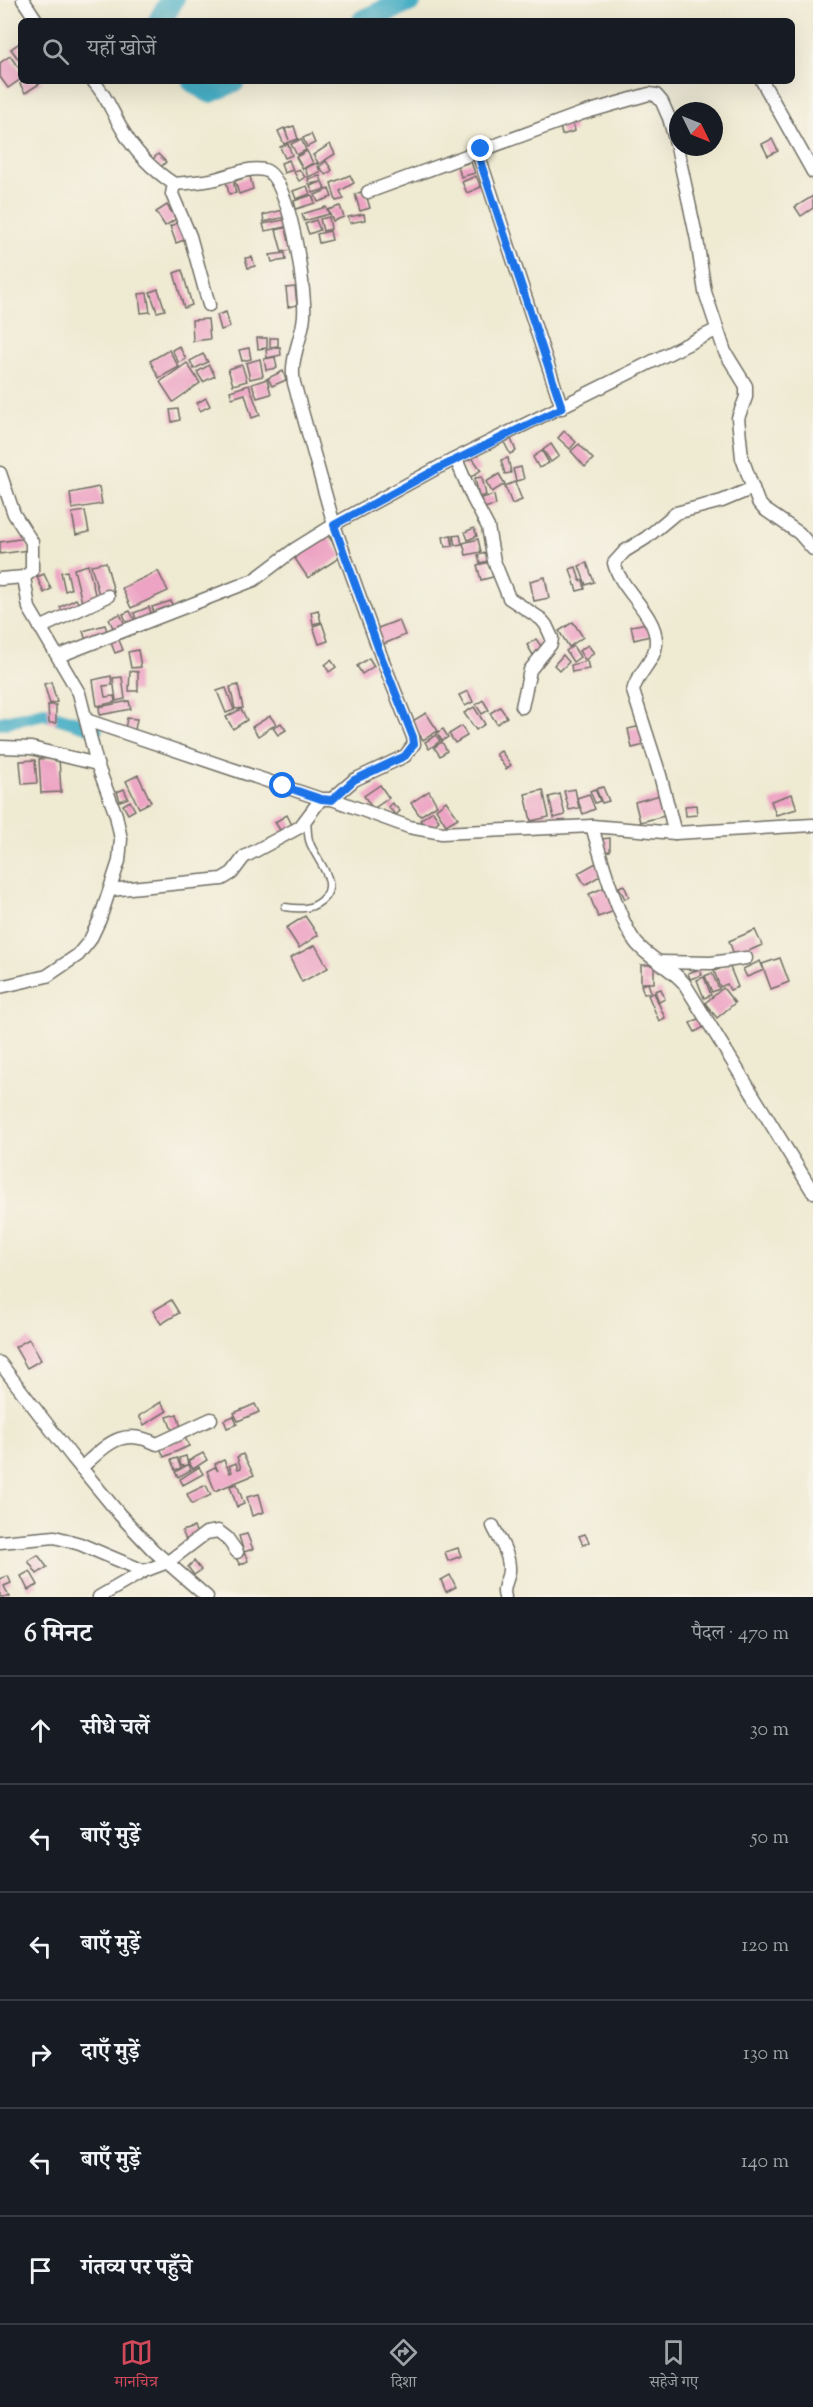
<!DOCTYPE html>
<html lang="hi">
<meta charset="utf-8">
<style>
:root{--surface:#171b24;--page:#20242c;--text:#f1f3f6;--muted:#9ea1a6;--line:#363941;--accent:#d1495b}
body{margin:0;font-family:"Sorts Mill Goudy","Noto Serif Devanagari",serif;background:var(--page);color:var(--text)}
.compass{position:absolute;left:669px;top:102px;width:54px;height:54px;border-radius:50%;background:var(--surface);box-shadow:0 6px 24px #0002;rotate:133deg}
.stop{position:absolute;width:18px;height:18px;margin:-14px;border:4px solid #1a73e8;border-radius:50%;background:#fff}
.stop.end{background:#1a73e8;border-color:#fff;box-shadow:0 2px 6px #0008}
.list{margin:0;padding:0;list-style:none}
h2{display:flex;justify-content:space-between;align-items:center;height:78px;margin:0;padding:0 24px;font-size:26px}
h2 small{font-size:20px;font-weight:400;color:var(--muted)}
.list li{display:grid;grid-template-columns:39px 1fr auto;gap:18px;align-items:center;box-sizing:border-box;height:108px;padding:0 24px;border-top:2px solid var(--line)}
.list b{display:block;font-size:22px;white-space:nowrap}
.list em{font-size:20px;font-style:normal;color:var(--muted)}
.icon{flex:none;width:33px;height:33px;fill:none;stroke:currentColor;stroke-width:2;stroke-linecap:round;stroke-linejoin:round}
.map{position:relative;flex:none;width:813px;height:1597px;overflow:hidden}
.search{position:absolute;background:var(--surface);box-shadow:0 6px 24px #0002;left:18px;right:18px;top:18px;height:66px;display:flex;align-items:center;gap:15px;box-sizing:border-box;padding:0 21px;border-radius:9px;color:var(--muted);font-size:22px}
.sheet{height:726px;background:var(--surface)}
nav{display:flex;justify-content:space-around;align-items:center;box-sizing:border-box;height:84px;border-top:2px solid var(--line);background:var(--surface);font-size:16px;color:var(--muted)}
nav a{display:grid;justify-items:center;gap:3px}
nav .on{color:var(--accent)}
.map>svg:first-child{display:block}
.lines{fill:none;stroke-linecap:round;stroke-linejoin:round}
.canal{stroke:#46aec5;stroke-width:14}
.river{stroke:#46aec5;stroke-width:24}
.building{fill:#eda3c3}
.lane-casing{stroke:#706e65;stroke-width:9}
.street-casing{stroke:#706e65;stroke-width:15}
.lane{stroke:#fff;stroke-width:6}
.street{stroke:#fff;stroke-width:12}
.route{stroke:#1a73e8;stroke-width:8}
</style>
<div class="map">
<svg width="813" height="1597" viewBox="0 0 813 1597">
<rect width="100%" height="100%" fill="#f7f3e8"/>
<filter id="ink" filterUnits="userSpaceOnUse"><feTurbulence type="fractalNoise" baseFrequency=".0167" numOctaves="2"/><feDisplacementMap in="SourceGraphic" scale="12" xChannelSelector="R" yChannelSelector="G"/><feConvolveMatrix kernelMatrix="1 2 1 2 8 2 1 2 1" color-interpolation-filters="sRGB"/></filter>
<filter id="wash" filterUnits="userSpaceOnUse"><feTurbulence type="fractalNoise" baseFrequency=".008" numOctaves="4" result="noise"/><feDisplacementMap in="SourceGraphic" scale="24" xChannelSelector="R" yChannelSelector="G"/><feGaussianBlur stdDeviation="1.35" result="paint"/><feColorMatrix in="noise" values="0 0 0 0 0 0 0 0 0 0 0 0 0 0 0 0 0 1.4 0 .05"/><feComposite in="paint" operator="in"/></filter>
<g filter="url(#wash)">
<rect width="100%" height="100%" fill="#efead2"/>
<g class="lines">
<polyline class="canal" points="0,723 44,713 96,729"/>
<g class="river">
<polyline points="160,21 172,0"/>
<polyline points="364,21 410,0"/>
<polyline points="194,81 210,91 233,81"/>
</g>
</g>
<g id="blocks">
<g class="building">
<polygon points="21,42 21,59 19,60 11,49"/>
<polygon points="10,56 21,71 21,79 8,88 0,77 0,63"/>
<polygon points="24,81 44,81 25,93 20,84"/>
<polygon points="573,123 575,131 562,135 560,126"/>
<polygon points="294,126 298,139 284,144 278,131 284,128 289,140 285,129"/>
<polygon points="311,134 315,143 307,147 303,138"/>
<polygon points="301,139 306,150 297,155 291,144"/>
<polygon points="772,139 778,151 768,156 762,144"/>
<polygon points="288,144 292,155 285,158 280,147"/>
<polygon points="330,144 335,154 319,164 313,155"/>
<polygon points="307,151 313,163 303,169 296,157"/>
<polygon points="158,154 166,162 160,168 152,160"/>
<polygon points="289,160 293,170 284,173 281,163"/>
<polygon points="326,161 332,170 326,175 319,167"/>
<polygon points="471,162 475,173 461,177 458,166"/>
<polygon points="317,163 320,172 308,177 305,168"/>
<polygon points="299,169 305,177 299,181 294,172"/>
<polygon points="350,175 354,183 340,191 344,199 336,201 331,183"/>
<polygon points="250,176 253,189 239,194 235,181"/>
<polygon points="320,176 325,189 313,193 310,186 321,182 309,184 308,179"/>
<polygon points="476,176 481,187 467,193 462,182"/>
<polygon points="233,180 236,193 229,194 226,181"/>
<polygon points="307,186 310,194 296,199 293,191"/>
<polygon points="329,189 332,197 318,202 315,195"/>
<polygon points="365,191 370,208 360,211 355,194"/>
<polygon points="312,195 315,203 296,209 294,201"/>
<polygon points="813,196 813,208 801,216 795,207"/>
<polygon points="167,205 176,219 165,226 156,212"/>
<polygon points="340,206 344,217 333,221 328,210"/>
<polygon points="326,207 329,214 304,221 302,214"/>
<polygon points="283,210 285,217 264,222 263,215"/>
<polygon points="364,214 365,220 350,223 348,217"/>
<polygon points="329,217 331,229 323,231 320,219"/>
<polygon points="288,219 290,226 265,231 263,224"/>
<polygon points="316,220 320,230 309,234 305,224"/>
<polygon points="180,222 187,239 176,243 170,226"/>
<polygon points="288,227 294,249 282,252 276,230"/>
<polygon points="330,231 332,240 319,243 317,234"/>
<polygon points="285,253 286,260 272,262 270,255"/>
<polygon points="252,257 255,266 248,268 245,258"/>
<polygon points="182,270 192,305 184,308 174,273"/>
<polygon points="295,287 297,305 288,307 286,288"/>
<polygon points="158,289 165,310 157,312 150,292"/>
<polygon points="147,293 150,312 141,313 139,294"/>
<polygon points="226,312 230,327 221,330 217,315"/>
<polygon points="208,319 210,339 193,341 192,320"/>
<polygon points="257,338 267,338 267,348 258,349"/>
<polygon points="270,338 278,338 278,346 270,347"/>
<polygon points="179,346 186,359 179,363 172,350"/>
<polygon points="280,347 281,355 267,358 266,350"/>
<polygon points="249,348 251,359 242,361 239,350"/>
<polygon points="169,350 179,367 159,378 150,361"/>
<polygon points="203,354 208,362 194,369 190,361"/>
<polygon points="275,357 277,368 266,370 264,359"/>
<polygon points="260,359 263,376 250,379 246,363"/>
<polygon points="187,363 200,383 173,402 160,382"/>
<polygon points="209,365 215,376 203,382 197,372"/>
<polygon points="242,365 247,381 233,385 228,369"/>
<polygon points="283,371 286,380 272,386 268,378"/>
<polygon points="267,379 271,394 257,398 252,384"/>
<polygon points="249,385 260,415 252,418 245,394 232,398 230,391"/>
<polygon points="206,398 210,406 200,411 197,403"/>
<polygon points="178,409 180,420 172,422 170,410"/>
<polygon points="564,431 576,442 570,449 558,438"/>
<polygon points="511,439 516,451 510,454 504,442"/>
<polygon points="551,444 559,456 551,462 543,450"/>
<polygon points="579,444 593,459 585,467 571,451"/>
<polygon points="542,451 549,463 539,468 533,457"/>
<polygon points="471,456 481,470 471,477 461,462"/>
<polygon points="508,458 511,473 505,474 501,460"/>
<polygon points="521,467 524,479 516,481 513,469"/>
<polygon points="499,474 505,484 492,492 486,482"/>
<polygon points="482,477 486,495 479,497 475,478"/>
<polygon points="515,482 522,500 512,504 505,486"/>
<polygon points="99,487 102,504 72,509 70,493"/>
<polygon points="494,495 496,505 483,508 481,498"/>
<polygon points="85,511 89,532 76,535 72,513"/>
<polygon points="474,528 477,536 468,540 465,532"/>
<polygon points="327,534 342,556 308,578 294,557"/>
<polygon points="451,535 453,546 445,547 443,537"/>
<polygon points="460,535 462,544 455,545 453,536"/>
<polygon points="26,538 28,550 0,554 0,542"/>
<polygon points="478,539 481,552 466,555 463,543"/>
<polygon points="490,552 492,560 480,563 478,555"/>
<polygon points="106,562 114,592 99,595 91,565"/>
<polygon points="490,562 493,577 481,580 477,565"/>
<polygon points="587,563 594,582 586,585 579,566"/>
<polygon points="88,565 96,598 82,602 74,569"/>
<polygon points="576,567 580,581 583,580 585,589 577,591 570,569"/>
<polygon points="67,571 71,589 65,591 61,572"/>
<polygon points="158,571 168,591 131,608 122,588"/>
<polygon points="44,574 51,589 44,593 37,577"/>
<polygon points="545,577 549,598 534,601 530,581"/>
<polygon points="76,599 80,606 64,615 60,607"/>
<polygon points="171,601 173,608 155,615 152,607"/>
<polygon points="149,607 152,616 137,622 134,613"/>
<polygon points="318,610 321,622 313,624 311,612"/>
<polygon points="130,611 136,623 128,626 123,614"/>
<polygon points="120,614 126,627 115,632 109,619"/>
<polygon points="399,620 405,635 379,646 373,630"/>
<polygon points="573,622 583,637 569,647 559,631"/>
<polygon points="322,623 328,641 319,644 313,626"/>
<polygon points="647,623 650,636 634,640 631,626"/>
<polygon points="105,625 108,634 86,641 83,631"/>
<polygon points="117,635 123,650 115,653 109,638"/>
<polygon points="536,639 543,649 533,655 527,645"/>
<polygon points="588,645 594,653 585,660 579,651"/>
<polygon points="573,646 580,657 573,662 566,651"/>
<polygon points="138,650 141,667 131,668 128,652"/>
<polygon points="563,655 569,662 560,671 554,665"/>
<polygon points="369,658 374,666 362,674 357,666"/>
<polygon points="331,660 336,667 329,672 325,665"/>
<polygon points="587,661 589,669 572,672 571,665"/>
<polygon points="130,671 138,672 138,691 129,691"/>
<polygon points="111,676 112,685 103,686 105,697 114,696 115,702 97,706 93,680"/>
<polygon points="122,677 125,699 116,701 113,678"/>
<polygon points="51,682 57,702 50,704 44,684"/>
<polygon points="238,685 243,708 235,709 230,687"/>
<polygon points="226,688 234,710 226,713 217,691"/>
<polygon points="468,691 473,702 465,706 459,695"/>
<polygon points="483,700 489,710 482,714 476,705"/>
<polygon points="129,701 131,709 100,715 99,707"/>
<polygon points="48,705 56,705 56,723 49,723"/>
<polygon points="474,707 485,724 476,730 464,713"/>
<polygon points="500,707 507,717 497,724 490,713"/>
<polygon points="241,709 247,720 233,729 226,717"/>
<polygon points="426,713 438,731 423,740 411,722"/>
<polygon points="270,716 276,724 258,736 252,727"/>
<polygon points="127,718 137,719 135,730 125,729"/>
<polygon points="281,723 286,730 278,735 273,728"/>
<polygon points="462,726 467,736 455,743 449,734"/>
<polygon points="641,726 645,745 632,748 628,729"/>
<polygon points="443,729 448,737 442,741 437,733"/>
<polygon points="436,735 440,741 429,749 425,742"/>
<polygon points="442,742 447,751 440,756 434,747"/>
<polygon points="501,751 511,765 506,769 496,754"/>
<polygon points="59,758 61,792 41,793 39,759"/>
<polygon points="35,760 37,783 22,784 20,761"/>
<polygon points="138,775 151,802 139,808 126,781"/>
<polygon points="380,785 389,798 373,809 364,796"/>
<polygon points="603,787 609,801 602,803 596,789"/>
<polygon points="124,789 128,798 120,801 117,792"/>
<polygon points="575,789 579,808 569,810 564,791"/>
<polygon points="595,789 600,801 595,803 590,791"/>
<polygon points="543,790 549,817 531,821 525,794"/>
<polygon points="429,791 437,805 420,816 411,803"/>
<polygon points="560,794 565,815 554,818 549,797"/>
<polygon points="589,794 595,809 583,814 577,798"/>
<polygon points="792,794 797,809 776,815 771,801"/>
<polygon points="660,795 665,816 640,822 635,802"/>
<polygon points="130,801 135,810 128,814 123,805"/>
<polygon points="446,801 458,818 446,825 436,809"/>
<polygon points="392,803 400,811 396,815 388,807"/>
<polygon points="696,805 697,815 686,816 685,806"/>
<polygon points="433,811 439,821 427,830 420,820"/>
<polygon points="287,815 294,829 283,835 275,822"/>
<polygon points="610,838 610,851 602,852 601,839"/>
<polygon points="596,863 603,874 585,885 578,873"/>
<polygon points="624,885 629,897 625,899 619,887"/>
<polygon points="608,886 617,910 598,917 589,894"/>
<polygon points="305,916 318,935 299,948 286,928"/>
<polygon points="755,930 762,945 735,957 729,941"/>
<polygon points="315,945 328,968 302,982 290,958"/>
<polygon points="780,958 789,982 771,989 762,964"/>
<polygon points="760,961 764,970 747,977 743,969"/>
<rect x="641" y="965" width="13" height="18"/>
<polygon points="729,965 738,987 730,990 727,984 720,987 714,971"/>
<polygon points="700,969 702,975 690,979 688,973"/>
<polygon points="712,973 719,989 712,992 705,976"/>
<polygon points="704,977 711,995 704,998 697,980"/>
<polygon points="648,983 651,992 644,994 641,985"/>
<polygon points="723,988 735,1003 717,1018 705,1003"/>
<polygon points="661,989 665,999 659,1002 655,991"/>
<polygon points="654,993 665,1018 659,1021 648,995"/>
<polygon points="702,1017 706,1026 695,1032 690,1023"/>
<polygon points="171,1300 179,1313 161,1324 153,1311"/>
<polygon points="29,1339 41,1360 27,1368 15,1347"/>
<polygon points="161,1402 167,1411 144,1425 139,1416"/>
<polygon points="255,1404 259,1412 238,1421 234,1413"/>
<polygon points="177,1414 182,1431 173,1433 167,1417"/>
<polygon points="234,1416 237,1424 227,1428 224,1420"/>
<polygon points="185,1437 189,1446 164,1457 160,1448"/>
<polygon points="203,1453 207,1460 193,1469 188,1461"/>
<polygon points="243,1454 254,1475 215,1491 207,1471 215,1467 218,1471 215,1464 224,1460 230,1473 232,1472 229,1466 236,1463 238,1469 241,1468 237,1457"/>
<polygon points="186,1456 188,1465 181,1466 179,1458"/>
<polygon points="177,1458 181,1468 175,1470 171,1460"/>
<polygon points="189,1464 191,1470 178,1477 175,1472"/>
<polygon points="199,1467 203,1474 183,1485 180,1479"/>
<polygon points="237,1484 244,1504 237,1507 230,1486"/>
<polygon points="206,1485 211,1495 192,1504 187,1494"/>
<polygon points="259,1494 264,1512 252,1516 247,1497"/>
<polygon points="194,1527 198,1536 186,1540 182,1531"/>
<polygon points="247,1534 253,1549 244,1552 239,1536"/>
<polygon points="585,1534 589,1542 583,1545 579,1536"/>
<polygon points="458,1548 461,1556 448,1561 445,1552"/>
<polygon points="245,1554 248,1561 240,1565 236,1558"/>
<polygon points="38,1555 47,1567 37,1574 28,1561"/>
<polygon points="194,1561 201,1570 194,1575 188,1567"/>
<polygon points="30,1571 38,1585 28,1590 21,1576"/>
<polygon points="450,1575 456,1587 446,1592 441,1580"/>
<polygon points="8,1576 11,1583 4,1586 9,1597 0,1597 0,1579"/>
</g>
</g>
</g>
<g filter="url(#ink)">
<use href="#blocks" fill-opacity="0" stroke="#706e65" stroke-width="1.5"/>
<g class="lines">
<g class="lane-casing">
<path id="lane" d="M285 907C298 909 310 910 321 901 342 884 317 862 310 843 307 836 308 828 307 820"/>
</g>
<g class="street-casing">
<g id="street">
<polyline points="23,0 37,21"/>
<path d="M93 81C107 96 112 112 122 129 134 151 153 170 174 184L172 194 190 236 209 305"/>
<polyline points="762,81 813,172"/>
<polyline points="477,150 562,408"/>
<path d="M174 184C186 183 199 182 211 180 226 177 249 166 264 170 290 175 306 291 304 316 302 340 289 359 294 383L334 525 381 656 413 737 414 744 405 756 354 780 332 799"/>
<polyline points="368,192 580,114 649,94 656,95 662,102 669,118 677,147 697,240 705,292 725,352 746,386 746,397 738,418 742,458 758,502 764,509 799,533 813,549"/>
<polyline points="456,459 473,499 488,527 494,561 509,598 541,619 546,625 552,638 551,644 530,670 522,707"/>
<polyline points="0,473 14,514 32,542 32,571 24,577 29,608 79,693 97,764 116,815 121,839 119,861 100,919 90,940 78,955 47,976 0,987"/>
<polyline points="0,579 24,577"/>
<polyline points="40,628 108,596"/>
<polyline points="59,656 254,580 295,549 340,521 439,467 716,330"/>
<polyline points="86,720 321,799 332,799 409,827 442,833 592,826 675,833 813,825"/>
<polyline points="0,747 31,748 97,764"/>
<path d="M592 826C600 855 619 923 637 944 651 960 670 967 684 983L813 1192"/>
<path d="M675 833 660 775 633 691C637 672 657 660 656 641 656 614 620 589 614 563L625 551 646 538 676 513 722 501 753 488"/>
<polyline points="110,890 222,879 232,873 244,857 300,827 321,799"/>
<polyline points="661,962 711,963 746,958"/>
<polyline points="0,1363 73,1458 120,1515 153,1550 207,1597"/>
<path d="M81 1468C107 1445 121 1426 157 1444L211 1419"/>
<path d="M493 1526C499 1539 509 1553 509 1568 510 1579 501 1586 505 1597"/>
<polyline points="0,1542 55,1537 80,1544 144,1571"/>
<polyline points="99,1597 144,1571 168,1562 206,1533 218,1531 227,1538 237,1552"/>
</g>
</g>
<use href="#lane" class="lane"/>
<use href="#street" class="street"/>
</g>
</g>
<g class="lines" filter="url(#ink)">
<polyline class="route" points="283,786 321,799 332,800 354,780 405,756 414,744 413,737 381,656 334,525 439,468 562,408 482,167 477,150 481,149"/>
</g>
</svg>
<svg class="compass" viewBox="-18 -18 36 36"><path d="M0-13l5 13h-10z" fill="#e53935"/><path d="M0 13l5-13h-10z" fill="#9ea1a6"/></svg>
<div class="stop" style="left:283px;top:786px"></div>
<div class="stop end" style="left:481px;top:149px"></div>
<div class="search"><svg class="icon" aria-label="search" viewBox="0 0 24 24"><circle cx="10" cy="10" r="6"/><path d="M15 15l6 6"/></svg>यहाँ खोजें</div>
</div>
<section class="sheet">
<h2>6 मिनट<small>पैदल · 470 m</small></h2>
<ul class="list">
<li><svg class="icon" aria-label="ahead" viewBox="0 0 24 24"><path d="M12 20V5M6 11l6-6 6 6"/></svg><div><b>सीधे चलें</b></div><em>30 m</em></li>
<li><svg class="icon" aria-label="left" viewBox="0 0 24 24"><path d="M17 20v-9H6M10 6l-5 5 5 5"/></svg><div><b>बाएँ मुड़ें</b></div><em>50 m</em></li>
<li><svg class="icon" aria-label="left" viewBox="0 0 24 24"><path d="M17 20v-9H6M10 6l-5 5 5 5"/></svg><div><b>बाएँ मुड़ें</b></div><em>120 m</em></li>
<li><svg class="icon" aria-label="right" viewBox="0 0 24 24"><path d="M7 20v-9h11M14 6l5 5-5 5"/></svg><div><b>दाएँ मुड़ें</b></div><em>130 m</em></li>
<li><svg class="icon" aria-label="left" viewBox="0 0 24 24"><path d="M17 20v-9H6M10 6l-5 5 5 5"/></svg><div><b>बाएँ मुड़ें</b></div><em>140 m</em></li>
<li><svg class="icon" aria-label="arrive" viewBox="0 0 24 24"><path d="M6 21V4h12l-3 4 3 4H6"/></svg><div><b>गंतव्य पर पहुँचे</b></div></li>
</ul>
</section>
<nav>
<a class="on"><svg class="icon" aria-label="map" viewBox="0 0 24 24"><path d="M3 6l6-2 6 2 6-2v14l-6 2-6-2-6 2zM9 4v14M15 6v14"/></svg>मानचित्र</a>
<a><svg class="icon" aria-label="directions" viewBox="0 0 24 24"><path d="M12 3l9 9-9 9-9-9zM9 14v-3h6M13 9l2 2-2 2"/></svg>दिशा</a>
<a><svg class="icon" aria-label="saved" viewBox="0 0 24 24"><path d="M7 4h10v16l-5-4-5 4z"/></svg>सहेजे गए</a>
</nav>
